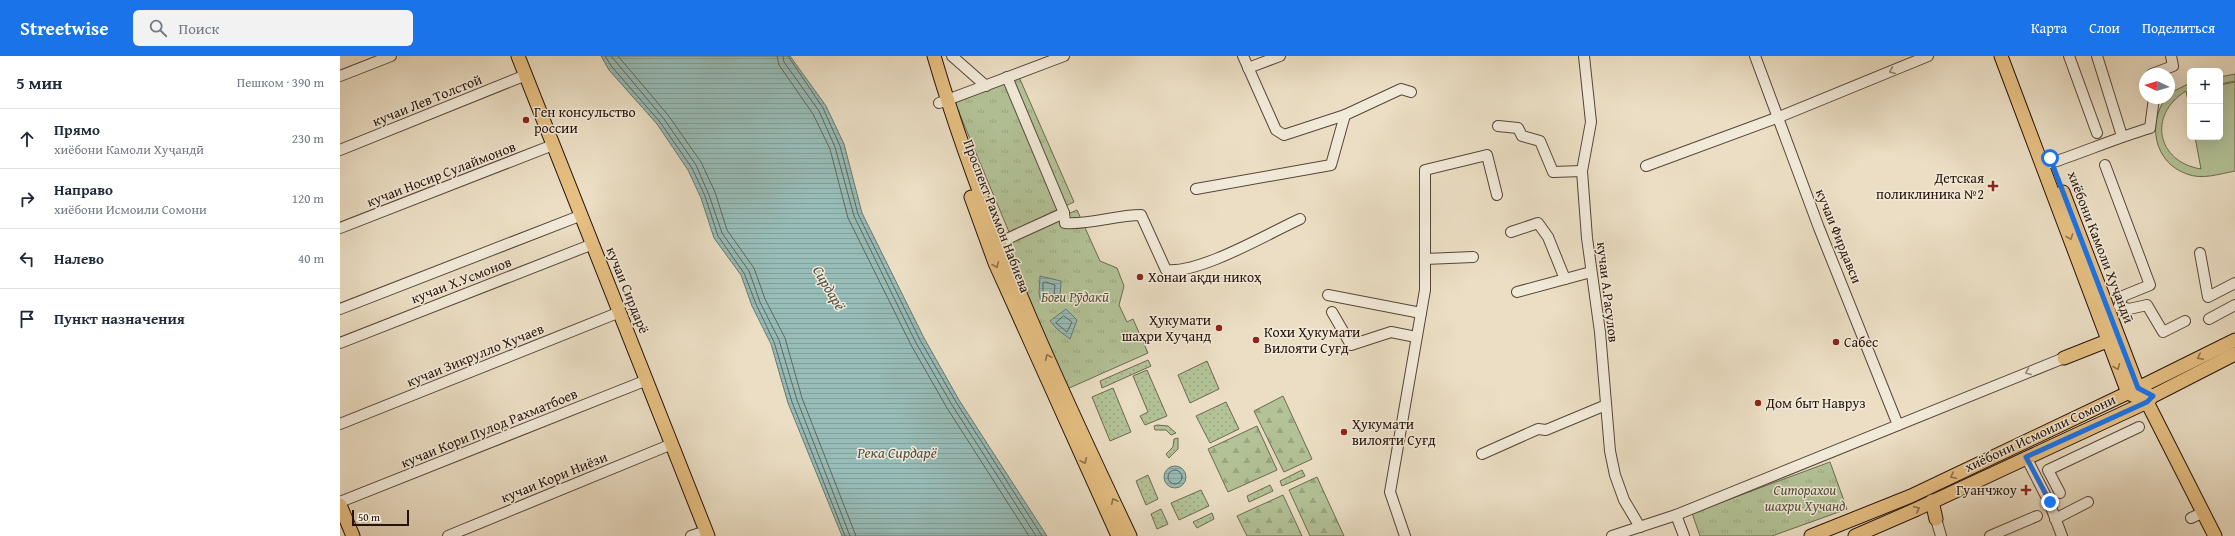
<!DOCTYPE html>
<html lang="ru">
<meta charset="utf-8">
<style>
:root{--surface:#fff;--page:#f2f2f3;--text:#1f2937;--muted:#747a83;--line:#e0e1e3;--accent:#1a73e8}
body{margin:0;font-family:"Gentium Book Plus",serif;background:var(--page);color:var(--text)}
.controls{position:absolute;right:12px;top:12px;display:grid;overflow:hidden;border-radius:6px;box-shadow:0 4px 16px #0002}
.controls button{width:36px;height:36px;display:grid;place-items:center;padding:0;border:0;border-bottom:1px solid var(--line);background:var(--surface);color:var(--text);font:20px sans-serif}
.compass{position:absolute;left:1799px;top:12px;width:36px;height:36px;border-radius:50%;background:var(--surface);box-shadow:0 4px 16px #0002;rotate:274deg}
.scale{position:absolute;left:12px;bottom:10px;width:57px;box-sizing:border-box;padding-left:4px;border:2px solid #261209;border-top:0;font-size:11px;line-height:14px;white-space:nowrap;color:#261209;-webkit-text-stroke:3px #f2ead9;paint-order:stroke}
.stop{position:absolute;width:12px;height:12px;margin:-9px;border:3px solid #1a73e8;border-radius:50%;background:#fff}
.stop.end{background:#1a73e8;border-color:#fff;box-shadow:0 1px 4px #0008}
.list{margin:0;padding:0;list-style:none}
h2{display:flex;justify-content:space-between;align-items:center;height:52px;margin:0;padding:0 16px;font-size:17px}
h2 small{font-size:13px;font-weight:400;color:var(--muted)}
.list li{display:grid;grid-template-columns:26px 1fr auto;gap:12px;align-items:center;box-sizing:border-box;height:60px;padding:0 16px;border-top:1px solid var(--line)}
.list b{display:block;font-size:15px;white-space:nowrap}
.list p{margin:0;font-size:13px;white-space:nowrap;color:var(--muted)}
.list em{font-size:13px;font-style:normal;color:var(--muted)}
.icon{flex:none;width:22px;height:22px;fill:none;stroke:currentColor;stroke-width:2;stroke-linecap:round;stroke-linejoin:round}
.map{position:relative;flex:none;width:1895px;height:480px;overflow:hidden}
header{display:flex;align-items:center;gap:24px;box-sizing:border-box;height:56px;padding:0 20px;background:var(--accent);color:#fff}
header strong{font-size:19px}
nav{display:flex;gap:22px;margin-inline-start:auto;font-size:14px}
.search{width:280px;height:36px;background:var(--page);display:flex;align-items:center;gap:10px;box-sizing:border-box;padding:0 14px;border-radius:6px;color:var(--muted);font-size:15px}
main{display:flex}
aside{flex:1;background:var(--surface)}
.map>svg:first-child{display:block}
.grass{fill:url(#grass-dots);stroke:#6c6a50}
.forest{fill:url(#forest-firs);stroke:#6c6a50}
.park{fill:url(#park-tufts);stroke:#6c6a50}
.pitch{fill:#b3c297;stroke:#6c6a50}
.water{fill:url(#water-rules);stroke:#6a7871}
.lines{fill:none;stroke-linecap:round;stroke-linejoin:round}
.shore{stroke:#5f6760;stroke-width:1}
.minor-casing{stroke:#574538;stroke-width:12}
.major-casing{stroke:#261209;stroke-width:15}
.minor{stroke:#f2ead9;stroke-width:10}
.major{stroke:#e6bf82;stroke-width:13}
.oneway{stroke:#96897b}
.oneway2{stroke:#90714c}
.route{stroke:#1a73e8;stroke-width:5}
.poi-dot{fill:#8f2418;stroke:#f2ead9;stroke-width:1.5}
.labels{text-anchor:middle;stroke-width:3;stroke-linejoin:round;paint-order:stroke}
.street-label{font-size:14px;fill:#261209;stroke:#f2ead9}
.poi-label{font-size:14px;fill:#261209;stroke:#f2ead9;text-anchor:start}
.park-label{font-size:14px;font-style:italic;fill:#57503b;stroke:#f2ead9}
.water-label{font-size:15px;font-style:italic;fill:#4e4e46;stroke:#f2ead9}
</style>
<header>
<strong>Streetwise</strong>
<div class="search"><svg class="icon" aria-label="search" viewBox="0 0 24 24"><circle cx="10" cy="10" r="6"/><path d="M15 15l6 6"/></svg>Поиск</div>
<nav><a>Карта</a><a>Слои</a><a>Поделиться</a></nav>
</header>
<main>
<aside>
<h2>5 мин<small>Пешком · 390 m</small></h2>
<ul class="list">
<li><svg class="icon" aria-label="ahead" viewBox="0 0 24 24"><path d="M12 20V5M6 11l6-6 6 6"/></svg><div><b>Прямо</b><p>хиёбони Камоли Хуҷандӣ</p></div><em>230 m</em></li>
<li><svg class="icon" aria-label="right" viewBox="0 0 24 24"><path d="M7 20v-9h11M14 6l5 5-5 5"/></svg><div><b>Направо</b><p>хиёбони Исмоили Сомони</p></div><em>120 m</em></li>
<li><svg class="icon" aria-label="left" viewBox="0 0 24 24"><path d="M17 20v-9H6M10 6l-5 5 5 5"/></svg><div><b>Налево</b></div><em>40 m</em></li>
<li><svg class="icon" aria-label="arrive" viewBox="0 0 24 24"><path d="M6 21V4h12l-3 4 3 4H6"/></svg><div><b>Пункт назначения</b></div></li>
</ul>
</aside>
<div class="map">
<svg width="1895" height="480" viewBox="0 0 1895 480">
<defs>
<pattern id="grass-dots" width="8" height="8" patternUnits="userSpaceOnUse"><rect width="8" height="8" fill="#b3c297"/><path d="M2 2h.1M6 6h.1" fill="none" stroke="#9aa681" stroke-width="1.8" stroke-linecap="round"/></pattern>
<pattern id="forest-firs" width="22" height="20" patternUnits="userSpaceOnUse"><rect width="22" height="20" fill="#b3c297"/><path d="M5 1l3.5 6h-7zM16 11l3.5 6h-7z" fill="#9aa681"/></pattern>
<pattern id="park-tufts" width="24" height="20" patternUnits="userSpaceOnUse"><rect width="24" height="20" fill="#b3c297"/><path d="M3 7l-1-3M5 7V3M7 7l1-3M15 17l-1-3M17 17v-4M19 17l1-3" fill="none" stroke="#9aa681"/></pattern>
<pattern id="water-rules" width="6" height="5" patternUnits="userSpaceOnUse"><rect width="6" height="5" fill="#98bcb7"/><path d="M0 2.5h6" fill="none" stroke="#83a19c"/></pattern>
</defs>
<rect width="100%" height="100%" fill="#ebdec4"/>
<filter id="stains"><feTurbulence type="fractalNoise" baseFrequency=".005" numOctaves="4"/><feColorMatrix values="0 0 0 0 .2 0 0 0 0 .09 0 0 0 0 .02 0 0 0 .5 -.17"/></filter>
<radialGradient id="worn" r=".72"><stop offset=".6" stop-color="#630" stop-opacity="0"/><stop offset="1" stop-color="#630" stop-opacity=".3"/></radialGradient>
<g class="grass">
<polygon points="808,304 811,310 762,332 760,325"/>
<polygon points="867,305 879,333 850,347 838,319"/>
<polygon points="807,314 827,360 805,369 800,360 808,356 793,320"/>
<polygon points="773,332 791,376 770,385 752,341"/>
<polygon points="886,346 899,373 870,387 856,360"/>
<polygon points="817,369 828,370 836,377 831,379 826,374 815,374 814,370"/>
<polygon points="838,382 838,393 829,402 826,398 833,391 834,383"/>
<polygon points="962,414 965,420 942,430 940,425"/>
<polygon points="808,419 818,443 806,449 796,425"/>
<polygon points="930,429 933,435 909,446 907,440"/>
<polygon points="861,434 869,450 839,464 831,447"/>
<polygon points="821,453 828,468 817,473 811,458"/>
<polygon points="872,457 874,463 857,472 853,466"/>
</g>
<g class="forest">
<polygon points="943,340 972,403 944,416 914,355"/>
<polygon points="917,370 937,414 888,436 868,393"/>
<polygon points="977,421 1004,480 970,480 949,434"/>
<polygon points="943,439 962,480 907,480 897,460"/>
</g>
<g class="park">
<polygon points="679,21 734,146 669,176 615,47"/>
<polygon points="737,154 760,205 777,212 784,230 779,249 787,266 793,263 808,297 727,333 663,187"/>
<polygon points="1490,406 1507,453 1432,480 1360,480 1352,457"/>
</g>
<g class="pitch">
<polygon points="1895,18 1895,25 1880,28 1880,21"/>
<path d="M1895 26V115C1879 118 1862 124 1847 118 1814 107 1807 67 1826 42H1829L1830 37 1850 27V34L1847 35H1850V55L1846 35C1807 59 1817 106 1861 113L1855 81H1880V29Z"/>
</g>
<g class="water">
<polygon points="261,0 450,0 486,50 504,88 522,157 584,282 619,344 707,480 502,480 448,347 431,288 412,250 401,219 374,182 361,142 348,114 317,68 269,14"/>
<polygon points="700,220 721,225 720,242 701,247 699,237"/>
<polygon points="726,253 737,264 730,283 718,274 710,265"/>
<circle cx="835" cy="421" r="11"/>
</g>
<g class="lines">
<g class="shore">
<polyline points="265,0 272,11 320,66 352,112 365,140 378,180 404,217 416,248 434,286 452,346 505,480"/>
<polyline points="271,0 324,63 356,109 369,139 382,177 409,215 420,246 439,284 457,344 510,480"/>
<polyline points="278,0 328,59 361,106 375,136 387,174 414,212 425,243 445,282 462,342 516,480"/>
<polyline points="437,0 439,9 473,58 490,93 508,162 571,289 607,352 689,480"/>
<polyline points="443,0 444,6 479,55 495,91 514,160 576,287 612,349 696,480"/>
<polyline points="448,0 483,52 500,90 518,158 580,284 616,346 702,480"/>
<polygon points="706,226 715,229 714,240 703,241 703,227"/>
<polygon points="724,260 732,266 727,276 716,267"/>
<circle cx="835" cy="421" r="7"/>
</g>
<g class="minor-casing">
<g id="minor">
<polyline points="612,0 646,30"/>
<polyline points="903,0 936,74 944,79 1005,59 1061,33 1071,36"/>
<polyline points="1244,0 1251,66 1242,115 1247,182 1260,276 1270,395 1275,419 1284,444 1300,471"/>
<polyline points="1415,0 1479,172 1558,369"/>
<polyline points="1729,0 1757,77"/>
<polyline points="1757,0 1782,80"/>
<polyline points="908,12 940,0"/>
<polyline points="1812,18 1833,10 1831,0"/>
<polyline points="0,20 51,0"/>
<path d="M667 21 724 157 725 167C751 169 775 159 801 159L826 214C860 218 927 178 960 163"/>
<polyline points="599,47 724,0"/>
<polyline points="1158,70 1178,72 1182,80 1200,85 1213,116 1242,115"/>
<polyline points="0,94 186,19"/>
<path d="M1711 107C1744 96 1776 82 1810 72L1814 42"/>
<polyline points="1765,109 1810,229 1783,240 1779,250 1789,253 1807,249 1823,276 1845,265"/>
<polyline points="1306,110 1439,61 1588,0"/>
<polyline points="856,133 991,109 1005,59"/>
<polyline points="0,172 213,89"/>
<polyline points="1171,176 1198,167 1208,181 1225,223"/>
<polyline points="658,187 724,157"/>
<polyline points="1860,197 1868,241 1895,227"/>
<polyline points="1085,203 1133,201"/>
<polyline points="1177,236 1251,216"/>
<polyline points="988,239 1081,257"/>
<polyline points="0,253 242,159"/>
<polyline points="992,256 1011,289 1051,276 1076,281"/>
<polyline points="1869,263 1895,249"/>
<polyline points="0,287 253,188"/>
<polyline points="0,368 280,256"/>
<polyline points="1142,398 1198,373 1206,374 1266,349"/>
<polyline points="1686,401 1709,446 1722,480"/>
<polyline points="1720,437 1708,414 1799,371"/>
<polyline points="0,446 307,324"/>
<polyline points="1336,459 1344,480"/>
<polyline points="1851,462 1864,456"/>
<polyline points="1596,463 1601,480"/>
<polyline points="1715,463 1748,446"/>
<polyline points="108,480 332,388"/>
<polyline points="351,480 366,475"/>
<polyline points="1065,480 1050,436 1085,234 1085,114 1147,99 1157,139"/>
<polyline points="1272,480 1336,459 1724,302"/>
<polyline points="1650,480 1697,460"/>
</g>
</g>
<g class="major-casing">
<g id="major">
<polyline points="178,0 368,480"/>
<path d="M594 0C643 167 716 324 790 480"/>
<polyline points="1661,0 1788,337 1807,346 1875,480"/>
<polyline points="1723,136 1792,316 1798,332 1806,336"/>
<polyline points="631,141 655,207 778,480"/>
<polyline points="1724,302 1767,285"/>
<polyline points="1592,445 1596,463"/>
<polyline points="0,449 13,480"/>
<polyline points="1471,480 1571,440 1798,332 1895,284"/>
<polyline points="1515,480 1577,453 1807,346 1813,340 1895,298"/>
</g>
</g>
<use href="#minor" class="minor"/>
<use href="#major" class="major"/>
</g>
<defs><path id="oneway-chevron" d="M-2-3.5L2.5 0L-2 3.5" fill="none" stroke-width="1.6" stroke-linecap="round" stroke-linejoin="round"/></defs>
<g class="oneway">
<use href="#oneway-chevron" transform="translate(1552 15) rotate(157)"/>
<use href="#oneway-chevron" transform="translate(1688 316) rotate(158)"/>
</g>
<g class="oneway2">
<use href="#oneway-chevron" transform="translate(1730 181) rotate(70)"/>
<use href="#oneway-chevron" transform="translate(656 209) rotate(67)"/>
<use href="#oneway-chevron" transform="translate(708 301) rotate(-114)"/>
<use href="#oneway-chevron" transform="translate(1860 301) rotate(153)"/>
<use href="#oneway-chevron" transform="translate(1777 311) rotate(68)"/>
<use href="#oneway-chevron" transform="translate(744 405) rotate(66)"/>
<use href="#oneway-chevron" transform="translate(1613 420) rotate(155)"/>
<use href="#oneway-chevron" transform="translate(774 445) rotate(-115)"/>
<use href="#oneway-chevron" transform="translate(1577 453) rotate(-25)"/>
</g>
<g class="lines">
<polyline class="route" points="1710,102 1798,332 1813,340 1807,346 1686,401 1710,446"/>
</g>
<g class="poi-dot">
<circle cx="186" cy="64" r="4"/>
<path d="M1651 124h4v4h4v4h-4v4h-4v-4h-4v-4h4z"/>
<circle cx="800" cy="221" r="4"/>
<circle cx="879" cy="272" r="4"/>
<circle cx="916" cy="284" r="4"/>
<circle cx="1496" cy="286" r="4"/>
<circle cx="1418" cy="347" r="4"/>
<circle cx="1004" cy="376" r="4"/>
<path d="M1684 428h4v4h4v4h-4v4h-4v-4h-4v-4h4z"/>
</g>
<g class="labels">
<g class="street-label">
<text transform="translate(87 44) rotate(-22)" y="5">кучаи Лев Толстой</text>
<text transform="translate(101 118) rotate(-21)" y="5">кучаи Носир Сулаймонов</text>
<text transform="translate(657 160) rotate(69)" y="5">Проспект Рахмон Набиева</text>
<text transform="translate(1499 180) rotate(68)" y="5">кучаи Фирдавси</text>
<text transform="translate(1761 191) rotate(69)" y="5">хиёбони Камоли Хуҷандӣ</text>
<text transform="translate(121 224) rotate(-21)" y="5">кучаи Х.Усмонов</text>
<text transform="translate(288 234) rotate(68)" y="5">кучаи Сирдарё</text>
<text transform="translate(1268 236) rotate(83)" y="5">кучаи А.Расулов</text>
<text transform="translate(135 299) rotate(-22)" y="5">кучаи Зикрулло Хучаев</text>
<text transform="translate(149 372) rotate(-22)" y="5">кучаи Кори Пулод Рахматбоев</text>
<text transform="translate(1700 377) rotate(-25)" y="5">хиёбони Исмоили Сомони</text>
<text transform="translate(214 421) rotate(-22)" y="5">кучаи Кори Ниёзи</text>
</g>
<g class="poi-label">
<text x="194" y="61">Ген консульство<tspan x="194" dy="16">россии</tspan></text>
<text x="1644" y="127" text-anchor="end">Детская<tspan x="1644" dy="16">поликлиника №2</tspan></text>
<text x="808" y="226">Хонаи ақди никоҳ</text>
<text x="871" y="269" text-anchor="end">Ҳукумати<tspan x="871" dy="16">шаҳри Хуҷанд</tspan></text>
<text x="924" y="281">Кохи Ҳукумати<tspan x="924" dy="16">Вилояти Суғд</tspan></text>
<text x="1504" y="291">Сабес</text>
<text x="1426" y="352">Дом быт Навруз</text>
<text x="1012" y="373">Ҳукумати<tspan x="1012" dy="16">вилояти Суғд</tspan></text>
<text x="1677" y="439" text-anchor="end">Гуанчжоу</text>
</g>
<g class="park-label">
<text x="735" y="246">Боғи Рӯдакӣ</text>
<text x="1465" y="439">Ситорахои<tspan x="1465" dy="16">шахри Хучанд</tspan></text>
</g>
<g class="water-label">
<text transform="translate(489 232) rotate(59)" y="5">Сирдарё</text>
<text x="557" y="402">Река Сирдарё</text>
</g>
</g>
<rect width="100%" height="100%" filter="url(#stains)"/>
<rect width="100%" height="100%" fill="url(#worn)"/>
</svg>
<div class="controls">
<button>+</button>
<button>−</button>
</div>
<svg class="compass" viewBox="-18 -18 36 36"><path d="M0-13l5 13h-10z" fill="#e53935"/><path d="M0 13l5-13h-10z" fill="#747a83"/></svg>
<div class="scale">50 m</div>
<div class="stop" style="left:1710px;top:102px"></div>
<div class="stop end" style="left:1710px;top:446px"></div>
</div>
</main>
